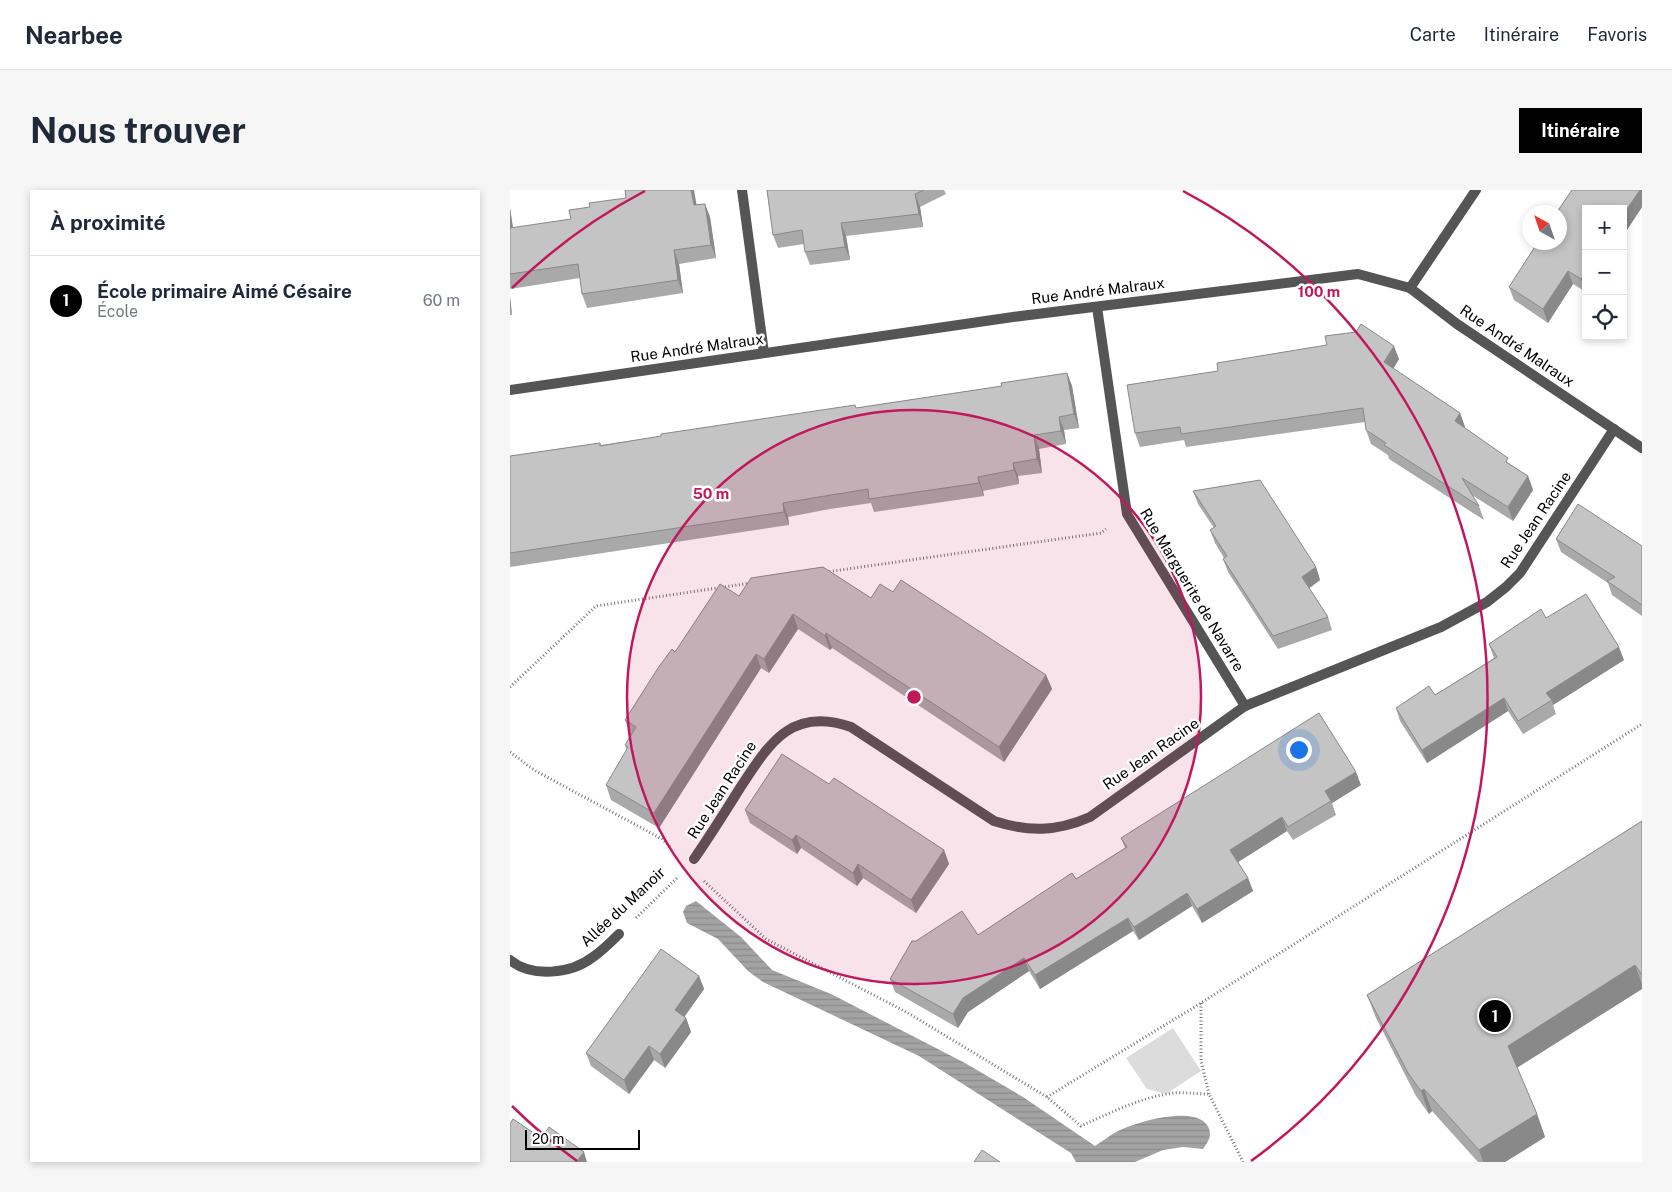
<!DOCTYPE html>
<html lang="fr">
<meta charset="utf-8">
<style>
:root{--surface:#fff;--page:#f6f6f7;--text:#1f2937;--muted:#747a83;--line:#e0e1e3;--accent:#000}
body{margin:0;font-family:"Public Sans",sans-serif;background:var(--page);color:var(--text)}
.controls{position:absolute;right:15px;top:15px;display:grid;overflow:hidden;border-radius:0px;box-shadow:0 2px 8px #0003}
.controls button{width:45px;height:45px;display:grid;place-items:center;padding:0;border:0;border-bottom:1px solid var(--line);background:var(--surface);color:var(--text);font:25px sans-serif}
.compass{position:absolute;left:1012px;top:15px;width:45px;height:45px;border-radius:50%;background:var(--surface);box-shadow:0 2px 8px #0003;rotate:320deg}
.scale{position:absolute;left:15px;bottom:12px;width:115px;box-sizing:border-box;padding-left:5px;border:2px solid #000;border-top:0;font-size:14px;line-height:18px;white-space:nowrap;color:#000;-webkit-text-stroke:4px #fff;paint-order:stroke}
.you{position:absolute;left:788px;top:559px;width:18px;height:18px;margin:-12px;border:4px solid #fff;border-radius:50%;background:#1a73e8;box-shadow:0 0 0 8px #1a73e833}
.badge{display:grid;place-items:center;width:32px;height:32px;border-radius:50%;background:var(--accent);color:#fff;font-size:16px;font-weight:700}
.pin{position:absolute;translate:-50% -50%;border:2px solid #fff;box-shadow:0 1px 5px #0006}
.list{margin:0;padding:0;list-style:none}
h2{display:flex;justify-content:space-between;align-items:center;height:65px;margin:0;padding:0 20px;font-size:21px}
h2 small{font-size:16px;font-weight:400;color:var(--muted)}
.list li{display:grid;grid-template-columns:32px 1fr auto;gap:15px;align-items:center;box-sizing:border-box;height:90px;padding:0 20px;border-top:1px solid var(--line)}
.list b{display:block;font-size:19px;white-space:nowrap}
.list p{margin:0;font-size:16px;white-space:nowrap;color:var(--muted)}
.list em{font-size:16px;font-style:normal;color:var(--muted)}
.icon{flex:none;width:28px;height:28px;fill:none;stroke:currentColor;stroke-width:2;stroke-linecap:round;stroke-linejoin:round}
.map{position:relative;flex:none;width:1132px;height:972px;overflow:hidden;border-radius:0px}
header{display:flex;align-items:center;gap:30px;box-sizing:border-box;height:70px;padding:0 25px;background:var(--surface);border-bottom:1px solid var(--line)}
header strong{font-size:24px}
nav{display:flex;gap:28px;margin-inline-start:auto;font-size:18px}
.intro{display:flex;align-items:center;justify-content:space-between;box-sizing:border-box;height:120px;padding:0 30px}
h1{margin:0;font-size:35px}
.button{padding:12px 22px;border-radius:0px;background:var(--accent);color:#fff;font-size:18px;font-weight:700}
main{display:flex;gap:30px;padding:0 30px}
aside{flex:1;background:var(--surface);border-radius:0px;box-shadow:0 2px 8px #0003}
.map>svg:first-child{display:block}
.green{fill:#dcdcdc}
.water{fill:url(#water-rules)}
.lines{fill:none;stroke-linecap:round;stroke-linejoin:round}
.path{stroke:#777;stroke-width:3;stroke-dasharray:1 2.5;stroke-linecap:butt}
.minor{stroke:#555;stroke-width:10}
.wall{fill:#a9a9a9}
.shaded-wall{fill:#898989}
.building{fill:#c4c4c4;stroke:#898989}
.ring{fill:none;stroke:#c2185b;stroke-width:2.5}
.labels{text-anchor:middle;stroke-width:5;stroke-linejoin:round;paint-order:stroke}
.street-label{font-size:15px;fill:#000;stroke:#fff}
.centre{fill:#c2185b;stroke:#fff;stroke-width:2.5}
.ring-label{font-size:15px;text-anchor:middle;font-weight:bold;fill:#c2185b;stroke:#fff;stroke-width:5;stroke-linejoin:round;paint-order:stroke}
</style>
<header>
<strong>Nearbee</strong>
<nav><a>Carte</a><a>Itinéraire</a><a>Favoris</a></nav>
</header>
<div class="intro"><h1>Nous trouver</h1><a class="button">Itinéraire</a></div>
<main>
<aside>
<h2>À proximité<small></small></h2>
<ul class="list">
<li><span class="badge">1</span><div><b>École primaire Aimé Césaire</b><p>École</p></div><em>60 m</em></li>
</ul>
</aside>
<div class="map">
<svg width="1132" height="972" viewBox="0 0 1132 972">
<defs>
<pattern id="water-rules" width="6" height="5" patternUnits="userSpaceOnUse" patternTransform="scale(1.25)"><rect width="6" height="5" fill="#a3a3a3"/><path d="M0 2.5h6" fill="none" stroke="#8b8b8b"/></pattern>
</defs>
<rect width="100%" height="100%" fill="#fff"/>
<polygon class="green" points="663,838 691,881 656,904 637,899 616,868"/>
<path class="water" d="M186 711 231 747 262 780 321 804 455 873 513 907 585 956C593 951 600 945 608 941 625 932 684 915 697 935 703 944 699 951 693 959L673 957 653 960 625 972H566L561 963 409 866 253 792 238 781 208 749 177 733 173 722 176 716Z"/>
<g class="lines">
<g class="path">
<polyline points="316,382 591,343 596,339"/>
<polyline points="0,497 86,416 241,393"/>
<polyline points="0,562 24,580 152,649 161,658"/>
<path d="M194 691 256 749 398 823 537 907 571 936C600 923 631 907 664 903 675 902 687 904 699 904L733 972"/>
<polyline points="126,728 168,687"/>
<polyline points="691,813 691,871 699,904"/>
<polyline points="537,907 691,813 1132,534"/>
</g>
<g class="minor">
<polyline points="232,0 254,163"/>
<polyline points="900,98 966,0"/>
<polyline points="587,117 617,324 735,516"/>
<polyline points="0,200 503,127 848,84 900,98 947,134 1132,258"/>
<path d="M184 669C200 646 215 622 230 598 259 554 281 516 341 537L484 631C518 642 546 642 580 627L735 516 931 437 977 412 996 397 1010 383 1104 239"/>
<path d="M0 770C22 788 61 784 83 767 92 761 101 752 109 744"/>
</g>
</g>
<g class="wall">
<polygon points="257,0 434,0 436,4 410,17 413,37 336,46 340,70 300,75 295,62 294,54 268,58 263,45"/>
<polygon points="1062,0 1132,0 1132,17 1113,46 1113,19 1076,19 1076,102 1063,94 1038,133 1004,110 999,97 1028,52 1050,52 1050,22 1047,22"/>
<polygon points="195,14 200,27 206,68 169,74 173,103 77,118 72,104 70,88 0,99 0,18 3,38 61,29 80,17 186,15"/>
<polygon points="0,107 2,125 0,125"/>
<polygon points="889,169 883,179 950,223 955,237 954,238 1001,275 1018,286 1023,300 1003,331 962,305 969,316 974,330 879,269 878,265 861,254 856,240 855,232 676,257 674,250 630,257 625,243"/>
<polygon points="557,183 562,196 569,238 554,240 556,254 529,259 532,283 508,286 509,294 473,301 474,306 364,322 361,313 320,319 278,327 279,335 0,377 0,266 90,253 91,255 346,218 492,196"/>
<polygon points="683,301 806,377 810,390 799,398 818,427 822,440 768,459 718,382 713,369 714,368 705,353 700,340 704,338 688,314"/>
<polygon points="1046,349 1132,356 1132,426 1102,405 1098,393 1051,362"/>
<polygon points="383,402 536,485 542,499 494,572 322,458 320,460 288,439 259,483 251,478 149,638 101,610 96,595 117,560 115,555 121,545 120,544 115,530 165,462 229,406 361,408"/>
<polygon points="1036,428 1114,470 1043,515 1046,524 1013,544 998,521 917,573 890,531 886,518 925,505 984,468 979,454"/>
<polygon points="319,594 434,660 439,674 406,723 353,688 347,696 291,658 287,664 240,633 235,620"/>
<polygon points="851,595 822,613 826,625 783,650 777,641 728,672 738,688 743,701 692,733 682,716 629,750 623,741 530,799 519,781 458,822 448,838 385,802 380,789 468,745 566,689 615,658 611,648"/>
<polygon points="1132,631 1132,799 1007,878 1027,924 1035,947 995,972 968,972 922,921 919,924 906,906 866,828 857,805"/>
<polygon points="189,786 194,799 174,827 176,828 181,842 155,878 144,870 119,904 81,876 76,863"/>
</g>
<g class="shaded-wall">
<polygon points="181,0 184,0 189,29 184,15"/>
<polygon points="1130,0 1132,0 1132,17 1113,46 1113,25"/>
<polygon points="405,4 410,17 413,37 409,24"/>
<polygon points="195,14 200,27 206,68 201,55"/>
<polygon points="0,18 5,52 0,39"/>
<polygon points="331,33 336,46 340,70 335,57"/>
<polygon points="164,60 169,74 173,103 168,90"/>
<polygon points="1058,81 1063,94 1038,133 1033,119"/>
<polygon points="1076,82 1076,101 1071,89"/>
<polygon points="0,107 2,125 0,118"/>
<polygon points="884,156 889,169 879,186 874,172"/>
<polygon points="557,183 562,196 569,238 564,224"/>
<polygon points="950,223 955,237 949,245 945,231"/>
<polygon points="549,227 554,240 556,254 551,241"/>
<polygon points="524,245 529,259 532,283 527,269"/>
<polygon points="503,273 508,286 509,294 504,280"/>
<polygon points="1018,286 1023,300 1003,331 998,317"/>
<polygon points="468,287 473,301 474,306 469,293"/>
<polygon points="273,313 278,327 279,335 274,322"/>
<polygon points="806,377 810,390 797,400 792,387"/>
<polygon points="283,424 288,439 259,483 254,469"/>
<polygon points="316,443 322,458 320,460 315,446"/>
<polygon points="1109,457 1114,470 1043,515 1042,510 1036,503"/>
<polygon points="246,464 251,478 149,638 144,623"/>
<polygon points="536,485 542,499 494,572 489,557"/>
<polygon points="994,508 998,521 917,573 912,560"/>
<polygon points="846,582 851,595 822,613 815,601"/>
<polygon points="772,627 777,641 725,674 720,660"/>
<polygon points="286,645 291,658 287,664 282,650"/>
<polygon points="434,660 439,674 406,723 401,710"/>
<polygon points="348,674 353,688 347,696 343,683"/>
<polygon points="738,688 743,701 692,733 687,719"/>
<polygon points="677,703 682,716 629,750 624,737"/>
<polygon points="618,728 623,741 530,799 525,785"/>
<polygon points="514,768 519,781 458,822 448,838 443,824 453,808"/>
<polygon points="1125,775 1132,794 1132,799 1006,878 998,856"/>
<polygon points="189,786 194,799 170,833 165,820"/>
<polygon points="176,828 181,842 155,878 150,864"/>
<polygon points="139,856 144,870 119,904 114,890"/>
<polygon points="914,899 922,921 919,924 911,901"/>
<polygon points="1027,924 1035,947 995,972 973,972 969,960"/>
<polygon points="74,962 77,972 66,972"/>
</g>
<g class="building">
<polygon points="115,0 181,0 184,15 195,14 201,55 164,60 168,90 72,104 68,74 0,84 0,38 61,29 59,20 80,17 79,13 116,8"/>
<polygon points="257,0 414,0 405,4 409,24 331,33 335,57 295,62 292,40 263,45"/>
<polygon points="1062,0 1130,0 1113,25 1113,19 1076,19 1076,82 1071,89 1058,81 1033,119 999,97 1028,52 1050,52 1050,22 1047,22"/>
<polygon points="851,134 884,156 874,172 950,223 945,231 998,268 996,272 1018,286 998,317 952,288 969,316 874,255 876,253 856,240 853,218 671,244 670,237 625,243 617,195 708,181 707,173 817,155 815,146 846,142"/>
<polygon points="557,183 564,224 549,227 551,241 524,245 527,269 503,273 504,280 468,287 469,293 359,309 358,299 315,306 273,313 274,322 0,363 0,266 90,253 90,256 151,246 151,244 345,215 346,218 492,196 491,193"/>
<polygon points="750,290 806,377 792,387 818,427 763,446 713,369 717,366 700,340 706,336 683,301"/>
<polygon points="1068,314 1132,356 1132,415 1097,391 1105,387 1046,349"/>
<polygon points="313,377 361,408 370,394 383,402 391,390 536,485 489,557 316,443 315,446 283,424 254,469 246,464 144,623 96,595 118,557 115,555 126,537 115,530 148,478 162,459 165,462 210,394 229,406 241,388"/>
<polygon points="1076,404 1109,457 1036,503 1042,510 1008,531 994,508 912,560 886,518 919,496 925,505 987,467 979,454 1031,419 1036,428"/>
<polygon points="809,523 846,582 815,601 821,611 778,637 772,627 720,660 738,688 687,719 677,703 624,737 618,728 525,785 514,768 453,808 443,824 380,789 402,751 406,751 452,721 468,745 562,683 566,689 617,657 611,648"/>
<polygon points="272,564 319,594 324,588 434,660 401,710 348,674 343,683 286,645 282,650 235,620"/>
<polygon points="1132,631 1132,785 1125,775 998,856 1027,924 969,960 914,899 911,901 898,883 857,805"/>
<polygon points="151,759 189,786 165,820 176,828 150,864 139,856 114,890 76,863"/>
<polygon points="3,929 31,948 39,937 74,962 66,972 0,972 0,934"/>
<polygon points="472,960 490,972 464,972"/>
</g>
<circle cx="404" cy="507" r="287" fill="#c2185b" fill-opacity=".12"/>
<g class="ring">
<circle cx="404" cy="507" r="287"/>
<path d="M67 971A573 573 0 0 1 2 916M2 98A573 573 0 0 1 135 1M673 1A573 573 0 0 1 741 971"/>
</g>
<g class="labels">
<g class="street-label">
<text transform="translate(588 101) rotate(-7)" y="5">Rue André Malraux</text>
<text transform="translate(1007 156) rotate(34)" y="5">Rue André Malraux</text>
<text transform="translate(187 158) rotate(-8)" y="5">Rue André Malraux</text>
<text transform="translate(1026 330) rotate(-56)" y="5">Rue Jean Racine</text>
<text transform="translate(682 400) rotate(59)" y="5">Rue Marguerite de Navarre</text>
<text transform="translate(641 564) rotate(-35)" y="5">Rue Jean Racine</text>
<text transform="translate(212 600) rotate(-57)" y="5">Rue Jean Racine</text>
<text transform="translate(113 717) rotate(-43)" y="5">Allée du Manoir</text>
</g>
</g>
<circle cx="404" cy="507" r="8" class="centre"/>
<g class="ring-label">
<text x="809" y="107">100 m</text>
<text x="201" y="309">50 m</text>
</g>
</svg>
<div class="controls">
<button>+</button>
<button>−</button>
<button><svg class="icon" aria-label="locate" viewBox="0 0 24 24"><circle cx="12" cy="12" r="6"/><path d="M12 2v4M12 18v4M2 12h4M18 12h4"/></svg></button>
</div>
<svg class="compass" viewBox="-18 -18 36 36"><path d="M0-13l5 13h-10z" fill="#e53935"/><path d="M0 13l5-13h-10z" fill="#747a83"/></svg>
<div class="scale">20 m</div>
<div class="you"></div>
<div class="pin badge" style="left:985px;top:826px">1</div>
</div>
</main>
